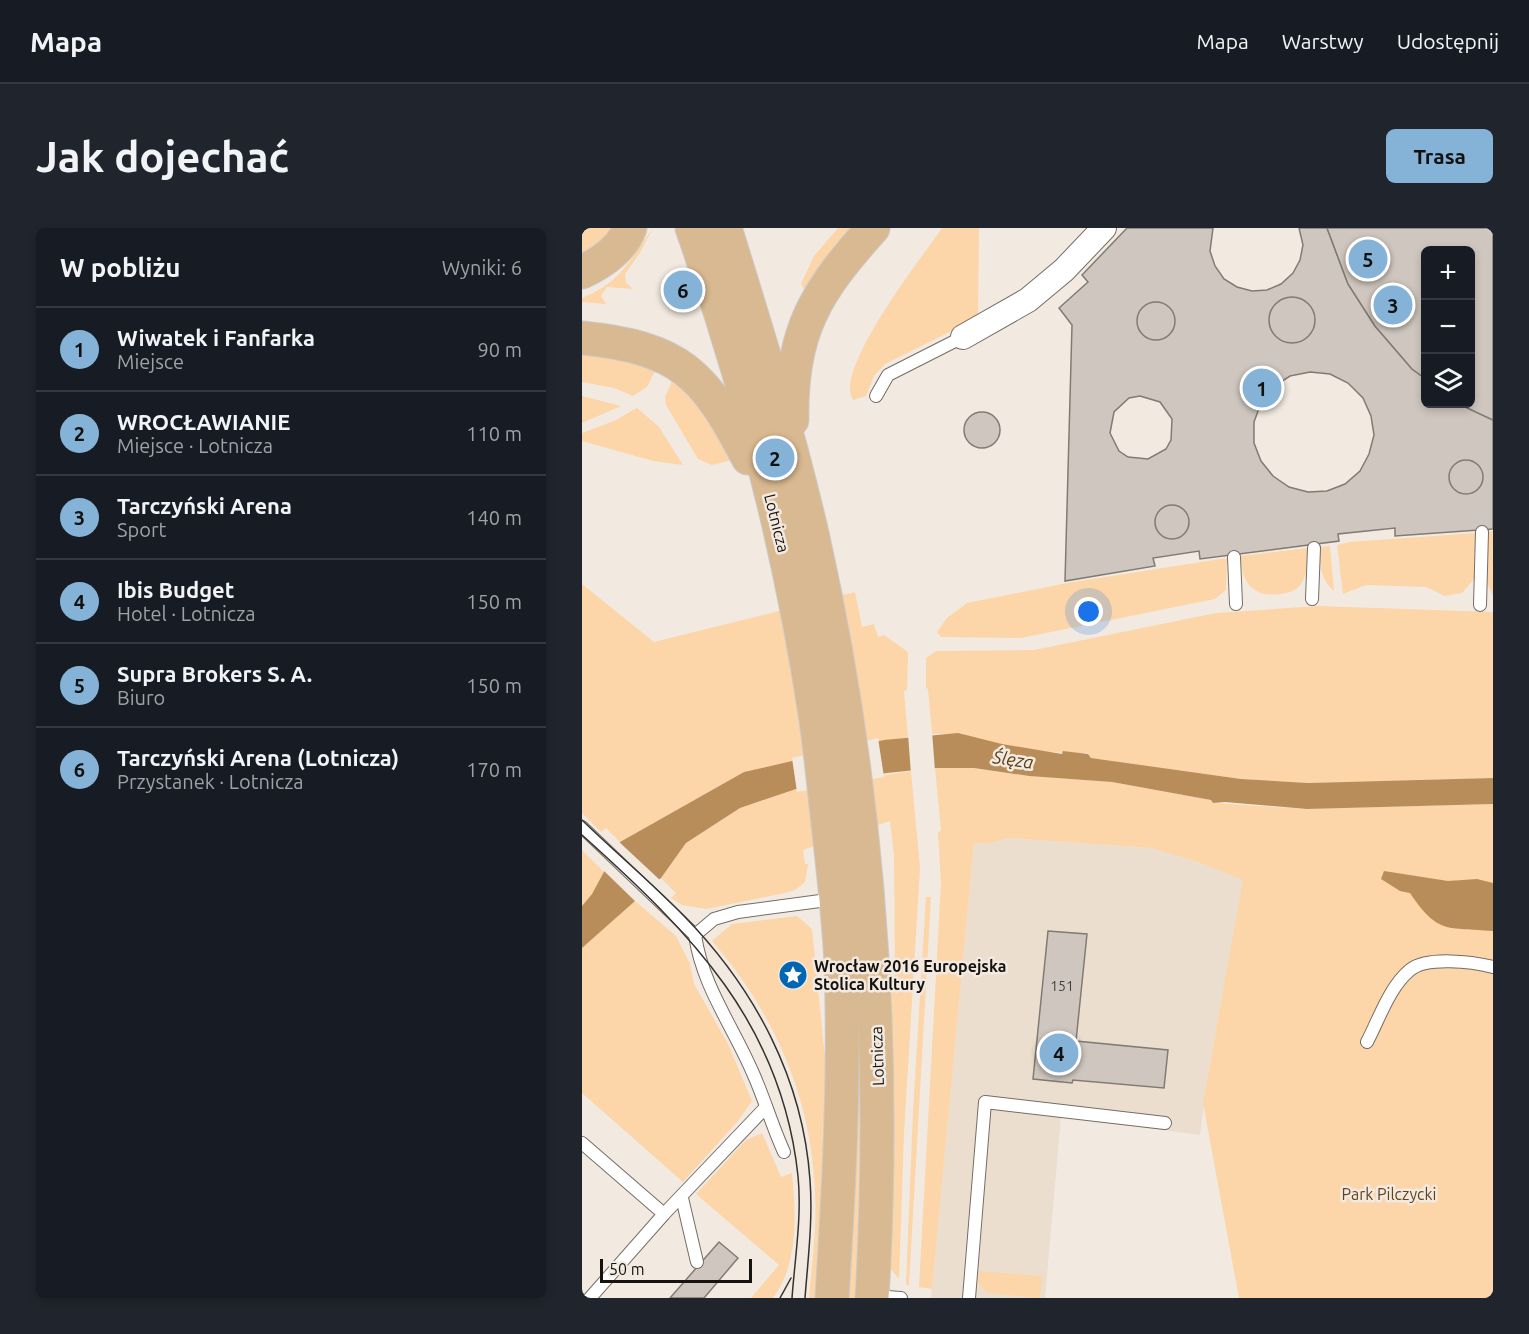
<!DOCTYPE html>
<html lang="pl">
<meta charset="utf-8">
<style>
:root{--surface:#171b24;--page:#20242c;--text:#f1f3f6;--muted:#9ea1a6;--line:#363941;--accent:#85b3d7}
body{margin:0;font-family:Ubuntu,sans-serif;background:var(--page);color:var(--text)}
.controls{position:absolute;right:18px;top:18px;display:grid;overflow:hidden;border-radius:9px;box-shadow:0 3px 9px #0003}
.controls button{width:54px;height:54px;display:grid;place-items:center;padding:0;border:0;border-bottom:2px solid var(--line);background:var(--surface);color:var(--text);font:30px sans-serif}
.scale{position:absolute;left:18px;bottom:15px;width:152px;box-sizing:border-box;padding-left:6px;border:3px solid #15120f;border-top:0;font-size:16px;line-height:21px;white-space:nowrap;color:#15120f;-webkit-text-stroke:4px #f2eae1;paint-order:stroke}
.you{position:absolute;left:507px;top:384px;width:21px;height:21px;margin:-15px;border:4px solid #fff;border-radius:50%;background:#1a73e8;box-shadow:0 0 0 9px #1a73e833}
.badge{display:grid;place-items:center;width:39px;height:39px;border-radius:50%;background:var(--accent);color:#111;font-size:20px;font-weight:700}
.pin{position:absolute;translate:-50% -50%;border:3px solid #fff;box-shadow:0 2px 6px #0006}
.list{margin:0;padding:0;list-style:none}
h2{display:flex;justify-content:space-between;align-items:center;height:78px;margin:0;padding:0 24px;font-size:26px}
h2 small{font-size:20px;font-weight:400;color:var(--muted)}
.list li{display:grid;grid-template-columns:39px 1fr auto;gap:18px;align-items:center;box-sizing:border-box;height:84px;padding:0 24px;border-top:2px solid var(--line)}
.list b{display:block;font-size:22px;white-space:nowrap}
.list p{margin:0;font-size:20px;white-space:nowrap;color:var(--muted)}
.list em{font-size:20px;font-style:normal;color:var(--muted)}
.icon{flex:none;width:33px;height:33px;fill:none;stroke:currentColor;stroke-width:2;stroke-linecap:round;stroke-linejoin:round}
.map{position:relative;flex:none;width:911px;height:1070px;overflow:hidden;border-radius:9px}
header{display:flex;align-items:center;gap:36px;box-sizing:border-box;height:84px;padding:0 30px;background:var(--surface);border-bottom:2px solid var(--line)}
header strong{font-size:28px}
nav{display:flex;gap:33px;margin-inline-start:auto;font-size:21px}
.intro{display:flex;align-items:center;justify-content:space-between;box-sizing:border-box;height:144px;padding:0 36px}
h1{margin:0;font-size:42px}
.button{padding:15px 27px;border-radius:9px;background:var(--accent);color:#111;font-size:21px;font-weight:700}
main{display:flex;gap:36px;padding:0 36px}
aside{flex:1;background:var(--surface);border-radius:9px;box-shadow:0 3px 9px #0003}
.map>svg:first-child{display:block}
.built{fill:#ebdecf}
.green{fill:#fcd5a9}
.water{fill:#b98d59}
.pier{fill:#f2eae1}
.building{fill:#cfc7bf;stroke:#827b73;stroke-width:1.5;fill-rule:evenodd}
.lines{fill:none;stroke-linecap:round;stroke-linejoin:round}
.lane-casing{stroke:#746d65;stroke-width:14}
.street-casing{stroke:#746d65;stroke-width:26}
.primary-casing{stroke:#cccbca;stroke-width:35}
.lane{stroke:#fff;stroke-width:12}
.street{stroke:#fff;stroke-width:24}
.primary{stroke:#d9b991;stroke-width:33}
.tram{stroke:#35312d;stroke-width:1.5}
.labels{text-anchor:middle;stroke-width:5;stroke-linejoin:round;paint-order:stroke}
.number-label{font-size:14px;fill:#443f3b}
.street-label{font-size:16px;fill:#15120f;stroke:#f2eae1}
.poi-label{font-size:16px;font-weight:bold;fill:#15120f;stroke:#f2eae1;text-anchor:start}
.park-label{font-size:16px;fill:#62431b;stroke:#f2eae1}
.water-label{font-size:18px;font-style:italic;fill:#5c3d14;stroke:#f2eae1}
</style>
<header>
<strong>Mapa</strong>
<nav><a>Mapa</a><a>Warstwy</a><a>Udostępnij</a></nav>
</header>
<div class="intro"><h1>Jak dojechać</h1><a class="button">Trasa</a></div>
<main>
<aside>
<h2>W pobliżu<small>Wyniki: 6</small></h2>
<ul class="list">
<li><span class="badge">1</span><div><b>Wiwatek i Fanfarka</b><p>Miejsce</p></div><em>90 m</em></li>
<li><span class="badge">2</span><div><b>WROCŁAWIANIE</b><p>Miejsce · Lotnicza</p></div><em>110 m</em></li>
<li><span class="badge">3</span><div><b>Tarczyński Arena</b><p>Sport</p></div><em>140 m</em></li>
<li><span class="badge">4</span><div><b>Ibis Budget</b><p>Hotel · Lotnicza</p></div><em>150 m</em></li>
<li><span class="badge">5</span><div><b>Supra Brokers S. A.</b><p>Biuro</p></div><em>150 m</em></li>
<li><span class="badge">6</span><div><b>Tarczyński Arena (Lotnicza)</b><p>Przystanek · Lotnicza</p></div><em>170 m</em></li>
</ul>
</aside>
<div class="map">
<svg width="911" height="1070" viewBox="0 0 911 1070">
<rect width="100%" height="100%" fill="#f2eae1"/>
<polygon class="built" points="427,610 569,620 616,634 662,652 658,676 626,845 618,907 479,889 463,1070 349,1070 392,615 405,616"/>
<g class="green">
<polygon points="0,0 31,0 0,30"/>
<path d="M71 0 58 25 43 46 44 55 51 61 25 59 19 68 24 76 0 74V70C40 54 48 31 71 0Z"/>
<polygon points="256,0 268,0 222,61 219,56 232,28"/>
<path d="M360 0H397L396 90 303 136 292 148 284 168 271 172C251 142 341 28 360 0Z"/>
<polygon points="0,126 26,128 74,141 65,159 51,168 32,160 0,154"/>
<polygon points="91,151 106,161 150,232 130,237 116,231 84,177 83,169"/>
<polygon points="0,168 39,178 0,195"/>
<polygon points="55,180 77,199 101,237 71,233 0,213 0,205 32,193"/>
<polygon points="911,303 911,368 905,355 906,304"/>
<polygon points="894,305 892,351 880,365 863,368 844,359 784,357 761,366 755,317 767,314"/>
<path d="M748 318 752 363C738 351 738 337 738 319Z"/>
<path d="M725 320C725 333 726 346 719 356 714 363 706 365 698 366 671 370 659 354 659 328Z"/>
<polygon points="645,330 644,362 633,371 439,410 359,409 355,404 365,390 385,375 485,355"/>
<polygon points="0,356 72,414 273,364 280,399 292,396 296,409 302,407 326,424 325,462 322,463 326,509 162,544 38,614 24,600 19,604 0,585"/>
<path d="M736 378 911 384V550L726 555 659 551 509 530 506 525C476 526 447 522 418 516 392 511 377 504 350 506L346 461 344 460V430L354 423 452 422 634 385Z"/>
<polygon points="353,540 392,540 447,548 530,554 629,572 631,575 725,581 911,576 911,1070 657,1070 621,875 661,652 616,634 569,620 427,610 405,616 392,615 350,1061 337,1059 359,655 356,604 359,603"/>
<polygon points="329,543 338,640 322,905 317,1051 306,1038 309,757 313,756 312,628 308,593 266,607 281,846 277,1070 262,1070 262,608 221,622 223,636 226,636 223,654 213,662 203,665 124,681 100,677 89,670 94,665 79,650 104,615 158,580 214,561"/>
<polygon points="0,622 22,644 10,666 0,678"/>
<polygon points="344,669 349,669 327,1057 324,1057 331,883"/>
<polygon points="53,673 94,708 108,736 112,756 146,816 170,873 156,893 101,954 0,865 0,720"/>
<path d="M215 688 230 701 246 859 237 1070H227C230 1035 235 1000 233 965 230 871 192 784 130 713L150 696Z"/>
<path d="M180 905 199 949 210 945C214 986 217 1035 191 1070H169L197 1037 114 966 164 912Z"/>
<polygon points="397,1043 460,1048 458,1070 405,1065 396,1055"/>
</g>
<g class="water">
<polygon points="376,505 420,516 480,526 481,523 506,526 509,530 659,551 726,555 911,550 911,576 725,581 643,574 631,575 629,572 530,554 447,548 392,540 353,540 305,545 214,561 158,580 104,615 79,650 0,720 0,678 10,666 38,614 162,544 302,512"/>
<path d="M802 643 866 653 895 651 911 655V703C865 699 856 707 828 665L818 663 799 651Z"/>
</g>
<g class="pier">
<polygon points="350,503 353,543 329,546 326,506"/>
<polygon points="296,510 302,549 215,564 210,530"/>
<polygon points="35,612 79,653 55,675 20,641"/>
</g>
<g class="building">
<path d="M545 0H631L628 23 633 38 642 51 655 59 670 63 685 62 699 56 711 45 718 32 721 17 717 0H745L766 56 793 98 830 141 844 151V176H877L911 192V301L813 308V300L756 306 757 313 618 331 617 323 571 330 573 338 483 353 490 97 477 80 506 54 500 47ZM728 144 748 146 766 155 781 170 789 188 792 207 787 226 778 243 763 256 745 263 726 264 707 259 691 248 679 233 672 215V194L679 175 691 159 708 148ZM558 168 578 174 590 191 589 212 584 221 566 231 546 229 537 223 528 205 532 184 547 170Z"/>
<polygon points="745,0 911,0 911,192 877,176 888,176 888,22 844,22 844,151 830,141 793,98 766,56"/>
<circle cx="710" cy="92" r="23"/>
<circle cx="574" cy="93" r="19"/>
<circle cx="400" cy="202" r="18"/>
<circle cx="884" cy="249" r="17"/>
<circle cx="590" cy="294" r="17"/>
<polygon points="466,703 505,706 494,813 586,822 582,860 491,852 490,855 451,851"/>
<polygon points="137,1014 156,1030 122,1070 88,1070"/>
</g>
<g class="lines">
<g class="lane-casing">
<g id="lane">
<polyline points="294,168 306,147 381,109"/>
<polyline points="652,329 654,376"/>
<polyline points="730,371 732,320"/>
<polyline points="898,377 900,304"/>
<path d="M0 599 113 707C120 757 150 797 170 843 182 869 190 898 202 924"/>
<polyline points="113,707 132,691 156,684 253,671"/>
<path d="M785 814C797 791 808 758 828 742 845 728 891 734 911 739"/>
<polyline points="0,915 82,986"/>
<polyline points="100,970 115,1034"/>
<polyline points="291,1068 319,1070"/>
<polyline points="8,1070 82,986 184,879"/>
<polyline points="387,1070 403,874 583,895"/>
</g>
</g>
<g class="street-casing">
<polyline id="street" points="381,109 446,72 482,42 522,0"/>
</g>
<g class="primary-casing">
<g id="primary">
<path d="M110 0C166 159 209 325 234 492 239 527 242 561 246 595 251 642 257 690 259 737 263 848 257 959 250 1070"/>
<path d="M143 0C175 103 207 205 231 310 287 560 305 814 290 1070"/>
<path d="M0 44C19 35 40 21 48 0"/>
<path d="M0 110C98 120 122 145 166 230"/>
<path d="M210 192C208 104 234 63 291 0"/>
</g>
</g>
<use href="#lane" class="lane"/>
<use href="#street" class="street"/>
<use href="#primary" class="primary"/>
<g class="tram">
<path d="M0 592C34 625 70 655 103 689 173 761 221 851 228 952 231 991 226 1031 223 1070"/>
<path d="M0 607C108 704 200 795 216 948 220 988 213 1029 210 1070"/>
<polyline points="198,1070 209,1050"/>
</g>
</g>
<defs>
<g id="sight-disc" transform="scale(1.5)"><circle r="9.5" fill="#0065b2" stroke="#f2eae1"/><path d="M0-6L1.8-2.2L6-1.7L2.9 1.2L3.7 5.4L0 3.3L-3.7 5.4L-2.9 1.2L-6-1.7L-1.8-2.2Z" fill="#fff"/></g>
</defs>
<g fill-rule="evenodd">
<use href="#sight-disc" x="211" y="747"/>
</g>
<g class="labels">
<g class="number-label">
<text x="480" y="763">151</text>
</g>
<g class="street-label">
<text transform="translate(195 295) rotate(76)" y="6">Lotnicza</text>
<text transform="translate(295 828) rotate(-92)" y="6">Lotnicza</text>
</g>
<g class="poi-label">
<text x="232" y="744">Wrocław 2016 Europejska<tspan x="232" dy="18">Stolica Kultury</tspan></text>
</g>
<g class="park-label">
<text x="807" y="972">Park Pilczycki</text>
</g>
<g class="water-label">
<text transform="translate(431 532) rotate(8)" y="6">Ślęza</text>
</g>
</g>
</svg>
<div class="controls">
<button>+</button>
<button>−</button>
<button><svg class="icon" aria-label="layers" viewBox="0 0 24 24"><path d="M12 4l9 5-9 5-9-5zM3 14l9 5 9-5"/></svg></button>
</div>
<div class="scale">50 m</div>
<div class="you"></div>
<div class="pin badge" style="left:680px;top:160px">1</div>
<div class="pin badge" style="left:193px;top:230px">2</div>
<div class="pin badge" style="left:811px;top:77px">3</div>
<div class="pin badge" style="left:477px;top:825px">4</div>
<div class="pin badge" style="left:786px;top:31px">5</div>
<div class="pin badge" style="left:101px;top:62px">6</div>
</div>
</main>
